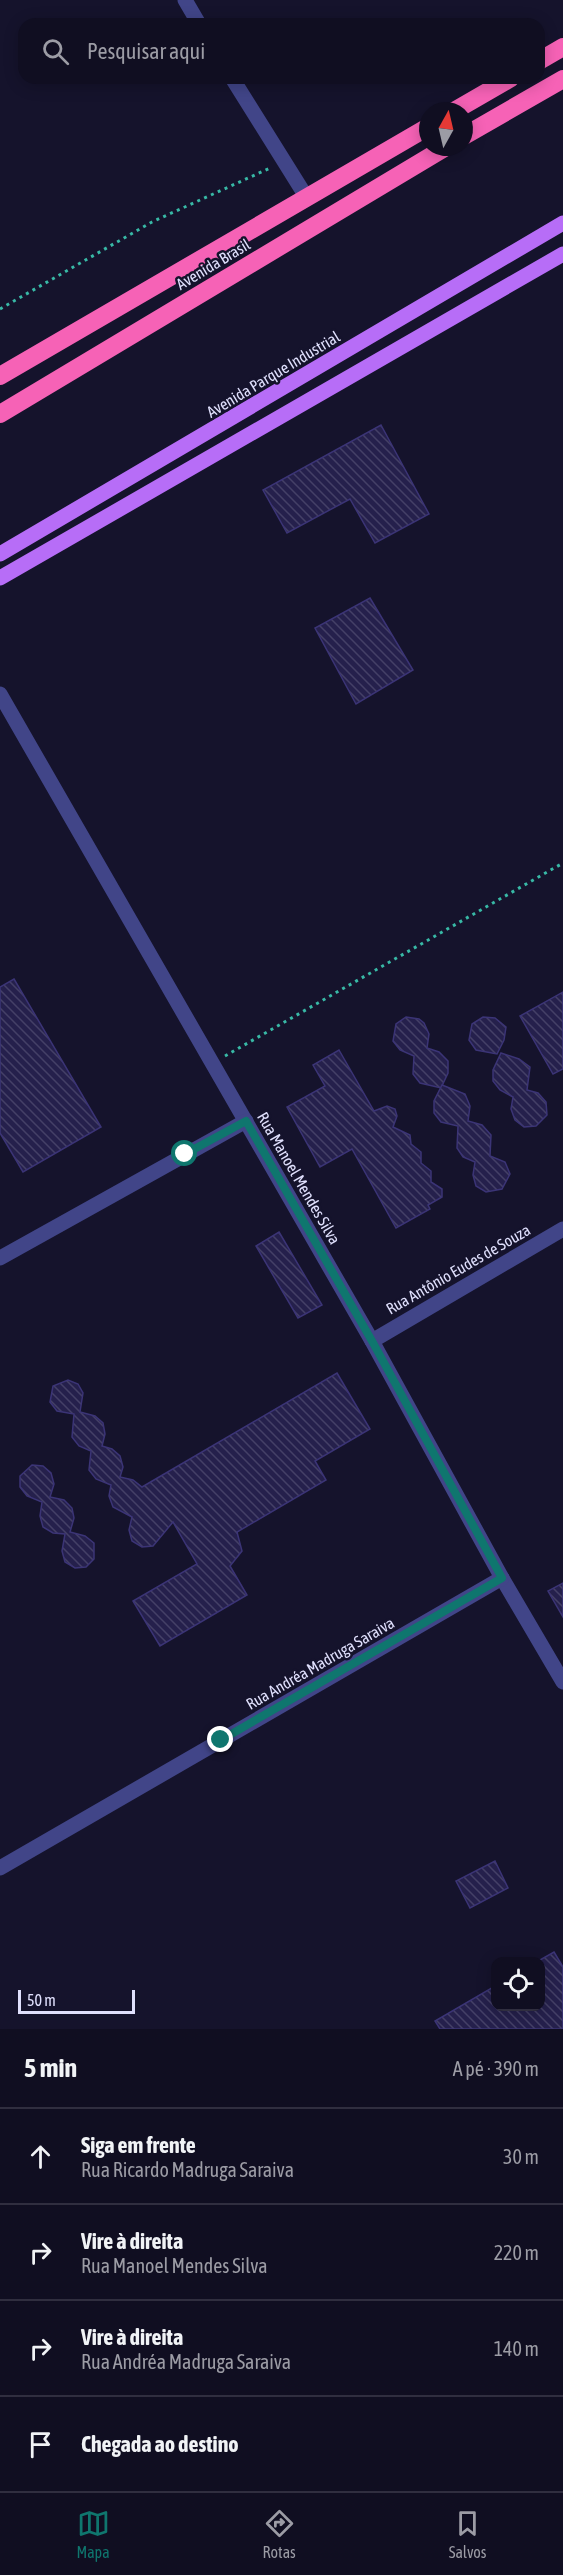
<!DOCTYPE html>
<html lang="pt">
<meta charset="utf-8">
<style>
:root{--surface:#100e21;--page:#19172a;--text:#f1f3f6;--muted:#9c9ca5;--line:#302e3f;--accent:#0f766e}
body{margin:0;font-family:"Asap Condensed",sans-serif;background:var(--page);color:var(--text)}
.controls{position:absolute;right:18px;bottom:18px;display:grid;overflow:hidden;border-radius:12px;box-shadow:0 3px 15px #0003}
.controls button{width:54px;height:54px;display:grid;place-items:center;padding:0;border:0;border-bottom:2px solid var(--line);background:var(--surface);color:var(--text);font:30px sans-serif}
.compass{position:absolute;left:419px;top:102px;width:54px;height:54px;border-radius:50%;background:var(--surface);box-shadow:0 3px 15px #0003;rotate:8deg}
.scale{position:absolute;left:18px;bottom:15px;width:117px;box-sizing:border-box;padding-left:6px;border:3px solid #e0e0fd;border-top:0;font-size:16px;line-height:21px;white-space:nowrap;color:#e0e0fd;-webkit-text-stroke:4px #15132c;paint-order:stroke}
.stop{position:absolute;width:18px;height:18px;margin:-14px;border:4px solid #0f766e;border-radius:50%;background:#fff}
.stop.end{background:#0f766e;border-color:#fff;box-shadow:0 2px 6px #0008}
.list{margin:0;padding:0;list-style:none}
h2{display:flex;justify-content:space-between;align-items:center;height:78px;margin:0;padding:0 24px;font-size:26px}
h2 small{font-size:20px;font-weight:400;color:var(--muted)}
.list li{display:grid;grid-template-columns:39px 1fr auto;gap:18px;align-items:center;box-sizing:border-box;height:96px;padding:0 24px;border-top:2px solid var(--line)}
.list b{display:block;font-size:22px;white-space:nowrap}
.list p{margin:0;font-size:20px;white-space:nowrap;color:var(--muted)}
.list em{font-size:20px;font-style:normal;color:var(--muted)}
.icon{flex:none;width:33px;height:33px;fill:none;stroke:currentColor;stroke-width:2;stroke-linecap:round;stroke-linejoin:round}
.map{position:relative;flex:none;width:563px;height:2029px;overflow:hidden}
.search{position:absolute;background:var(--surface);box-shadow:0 3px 15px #0003;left:18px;right:18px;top:18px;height:66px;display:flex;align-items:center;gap:15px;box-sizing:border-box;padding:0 21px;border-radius:18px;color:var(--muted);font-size:22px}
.sheet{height:462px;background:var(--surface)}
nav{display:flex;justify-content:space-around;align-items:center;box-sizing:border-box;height:84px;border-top:2px solid var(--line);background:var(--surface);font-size:16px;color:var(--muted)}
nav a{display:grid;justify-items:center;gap:3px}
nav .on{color:var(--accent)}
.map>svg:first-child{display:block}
.building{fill:url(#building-back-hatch);stroke:#3b3476;stroke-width:1.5}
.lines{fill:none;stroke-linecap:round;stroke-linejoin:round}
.path{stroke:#38b9a6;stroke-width:3;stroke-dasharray:3 4.5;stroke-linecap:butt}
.minor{stroke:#414588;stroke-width:15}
.major{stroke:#b76df7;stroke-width:15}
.highway{stroke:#f662b6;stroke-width:18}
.route{stroke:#0f766e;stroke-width:8}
.labels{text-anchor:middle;stroke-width:5;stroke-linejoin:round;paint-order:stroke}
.street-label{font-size:16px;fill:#e0e0fd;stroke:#15132c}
</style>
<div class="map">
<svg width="563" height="2029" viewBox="0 0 563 2029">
<defs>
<pattern id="building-back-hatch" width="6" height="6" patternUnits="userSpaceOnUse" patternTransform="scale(1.5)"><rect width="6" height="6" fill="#25204c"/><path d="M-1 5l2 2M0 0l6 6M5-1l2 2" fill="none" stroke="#444067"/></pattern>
</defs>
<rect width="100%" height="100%" fill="#15132c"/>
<g class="building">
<polygon points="381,425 429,514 375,543 350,499 287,533 263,490"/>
<polygon points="370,598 413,670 356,704 315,628"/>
<polygon points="14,979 101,1127 23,1172 0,1133 0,987"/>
<polygon points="563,992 563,1069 553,1074 520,1016"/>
<polygon points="406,1017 419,1019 424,1023 429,1034 427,1048 439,1052 448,1061 448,1073 441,1088 420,1083 413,1074 414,1056 400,1050 393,1041 396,1024"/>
<polygon points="483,1017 495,1018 506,1027 504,1040 497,1054 476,1050 469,1040 472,1024"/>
<polygon points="339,1050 374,1111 387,1106 395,1109 397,1116 393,1127 410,1135 411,1144 421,1152 421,1163 431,1171 431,1182 442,1189 442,1197 428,1205 430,1209 396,1228 352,1149 320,1167 287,1107 325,1086 313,1065"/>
<polygon points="501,1053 519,1059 530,1067 527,1090 538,1093 546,1102 547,1115 536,1126 524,1127 515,1120 511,1109 513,1097 500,1090 493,1081 493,1070"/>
<polygon points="442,1085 465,1094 470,1106 468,1121 482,1125 491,1135 490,1156 505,1162 510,1174 502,1189 486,1192 476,1186 473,1175 475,1162 463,1157 457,1148 458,1126 441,1122 434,1113 434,1101"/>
<polygon points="279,1232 322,1305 298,1318 256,1246"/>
<polygon points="337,1373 370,1429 315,1461 326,1480 237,1532 242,1551 230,1566 247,1595 160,1646 133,1601 197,1564 173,1522 153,1546 142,1547 132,1541 129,1530 132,1517 113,1507 109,1496 111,1485 96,1479 89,1470 91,1451 79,1446 72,1437 74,1414 57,1411 50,1402 53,1386 68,1380 78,1384 83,1393 80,1412 95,1416 103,1423 105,1434 102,1446 112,1449 120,1456 123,1467 120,1477 133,1480 142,1487"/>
<polygon points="32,1465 43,1466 51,1473 54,1484 50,1497 64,1500 72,1508 74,1518 70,1532 85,1536 94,1543 94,1559 86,1567 75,1568 65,1562 62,1551 65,1534 53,1533 43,1527 40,1516 42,1502 27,1496 20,1487 20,1476"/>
<polygon points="563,1583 563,1617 548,1591"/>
<polygon points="495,1861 508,1888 470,1908 456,1881"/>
<polygon points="554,1952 563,1967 563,2029 440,2029 435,2021 495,1986 495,2007 540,2007 540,1960"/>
</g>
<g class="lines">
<g class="path">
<polyline points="0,309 152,222 270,168"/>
<polyline points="225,1056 563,863"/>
</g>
<g class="minor">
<polyline points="185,0 199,24"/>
<polyline points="232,78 307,198"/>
<polyline points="0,694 372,1341 502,1578 563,1682"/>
<polyline points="0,1258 246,1121"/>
<polyline points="372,1341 563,1229"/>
<polyline points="0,1868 502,1578"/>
</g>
<g class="major">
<polyline points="0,554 563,223"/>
<polyline points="0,578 563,254"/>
</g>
<g class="highway">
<polyline points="539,61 563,47"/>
<polyline points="454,111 511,78"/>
<polyline points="464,136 563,79"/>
<polyline points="0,376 428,127"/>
<polyline points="0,414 446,147"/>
</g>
</g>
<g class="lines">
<polyline class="route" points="185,1154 246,1121 372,1341 502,1578 221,1740"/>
</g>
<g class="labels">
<g class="street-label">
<text transform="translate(213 264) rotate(-31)" y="6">Avenida Brasil</text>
<text transform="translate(273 374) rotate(-31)" y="6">Avenida Parque Industrial</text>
<text transform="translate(299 1178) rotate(60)" y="6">Rua Manoel Mendes Silva</text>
<text transform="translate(458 1269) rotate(-30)" y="6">Rua Antônio Eudes de Souza</text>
<text transform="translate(320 1663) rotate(-30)" y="6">Rua Andréa Madruga Saraiva</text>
</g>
</g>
</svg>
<div class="controls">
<button><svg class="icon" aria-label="locate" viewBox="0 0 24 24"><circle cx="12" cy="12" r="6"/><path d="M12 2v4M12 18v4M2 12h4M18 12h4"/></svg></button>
</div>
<svg class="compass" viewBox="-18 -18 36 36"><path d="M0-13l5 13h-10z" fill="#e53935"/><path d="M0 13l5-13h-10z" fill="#9c9ca5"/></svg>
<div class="scale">50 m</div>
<div class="stop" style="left:185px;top:1154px"></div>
<div class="stop end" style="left:221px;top:1740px"></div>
<div class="search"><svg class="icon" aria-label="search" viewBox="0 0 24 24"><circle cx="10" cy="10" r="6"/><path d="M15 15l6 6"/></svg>Pesquisar aqui</div>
</div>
<section class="sheet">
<h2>5 min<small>A pé · 390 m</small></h2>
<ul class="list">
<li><svg class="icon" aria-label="ahead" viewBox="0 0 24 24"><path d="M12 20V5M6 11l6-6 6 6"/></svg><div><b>Siga em frente</b><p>Rua Ricardo Madruga Saraiva</p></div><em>30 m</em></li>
<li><svg class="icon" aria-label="right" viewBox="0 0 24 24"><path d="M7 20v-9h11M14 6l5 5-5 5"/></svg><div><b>Vire à direita</b><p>Rua Manoel Mendes Silva</p></div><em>220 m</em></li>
<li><svg class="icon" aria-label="right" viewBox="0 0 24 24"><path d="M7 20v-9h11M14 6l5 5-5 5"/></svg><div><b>Vire à direita</b><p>Rua Andréa Madruga Saraiva</p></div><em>140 m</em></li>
<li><svg class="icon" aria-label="arrive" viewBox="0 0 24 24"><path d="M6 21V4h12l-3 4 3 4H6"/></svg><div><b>Chegada ao destino</b></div></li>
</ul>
</section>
<nav>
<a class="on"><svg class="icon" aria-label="map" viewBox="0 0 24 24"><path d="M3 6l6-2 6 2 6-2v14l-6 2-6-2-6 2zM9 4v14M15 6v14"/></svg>Mapa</a>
<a><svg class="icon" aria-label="directions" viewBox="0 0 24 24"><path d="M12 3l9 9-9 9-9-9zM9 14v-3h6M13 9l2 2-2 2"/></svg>Rotas</a>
<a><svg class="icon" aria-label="saved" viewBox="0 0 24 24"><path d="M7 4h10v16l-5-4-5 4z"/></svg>Salvos</a>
</nav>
